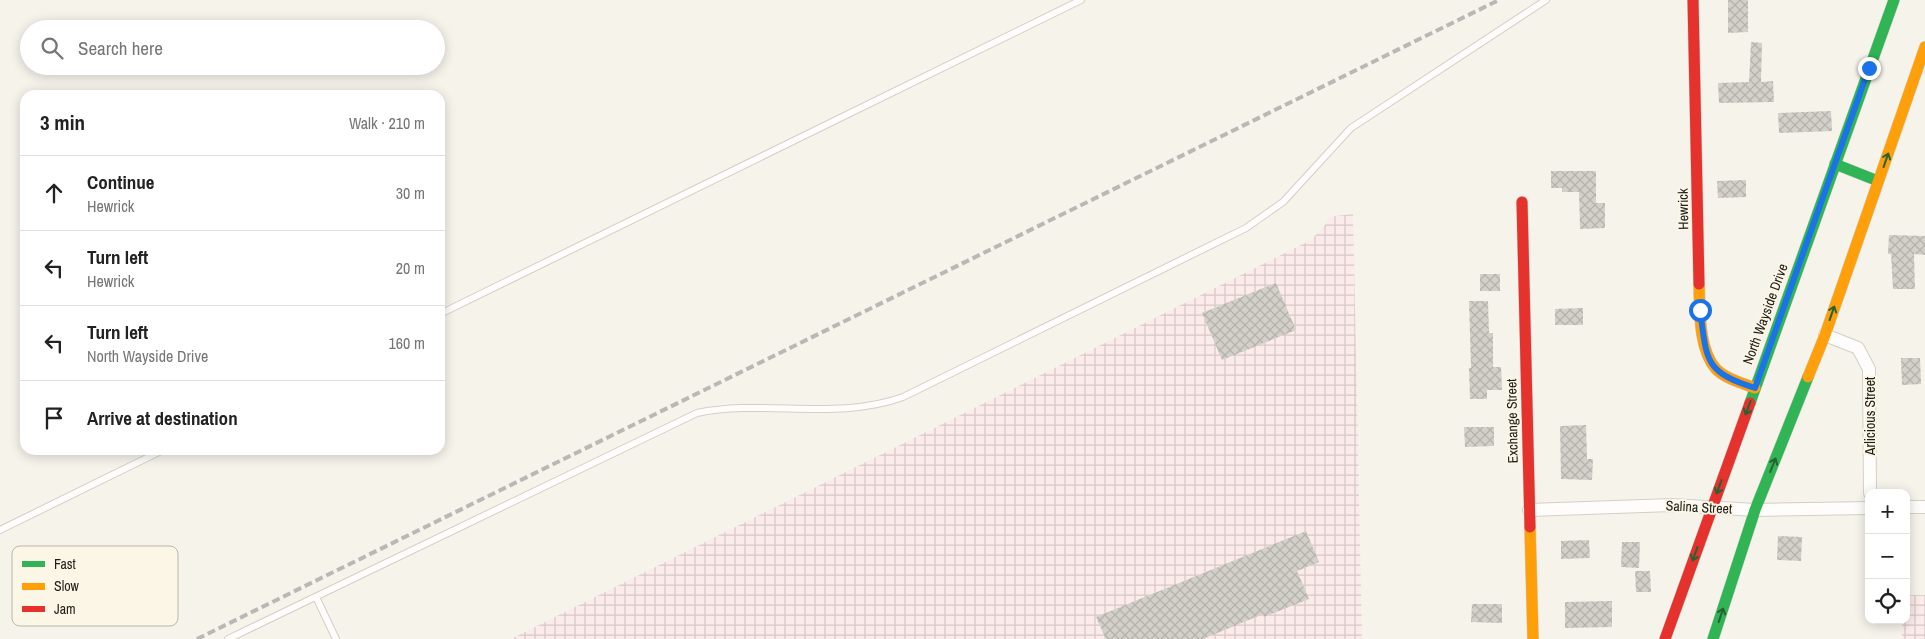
<!DOCTYPE html>
<meta charset="utf-8">
<style>
:root{--surface:#fff;--page:#f2f2f2;--text:#222;--muted:#767676;--line:#e0e0e0}
body{margin:0;font-family:"Archivo Narrow",sans-serif;background:var(--page);color:var(--text)}
.controls{position:absolute;right:15px;bottom:15px;display:grid;overflow:hidden;border-radius:10px;box-shadow:0 2px 12px #0003}
.controls button{width:45px;height:45px;display:grid;place-items:center;padding:0;border:0;border-bottom:1px solid var(--line);background:var(--surface);color:var(--text);font:25px sans-serif}
.stop{position:absolute;width:15px;height:15px;margin:-11px;border:4px solid #1a73e8;border-radius:50%;background:#fff}
.stop.end{background:#1a73e8;border-color:#fff;box-shadow:0 1px 5px #0008}
.list{margin:0;padding:0;list-style:none}
h2{display:flex;justify-content:space-between;align-items:center;height:65px;margin:0;padding:0 20px;font-size:21px}
h2 small{font-size:16px;font-weight:400;color:var(--muted)}
.list li{display:grid;grid-template-columns:32px 1fr auto;gap:15px;align-items:center;box-sizing:border-box;height:75px;padding:0 20px;border-top:1px solid var(--line)}
.list b{display:block;font-size:19px;white-space:nowrap}
.list p{margin:0;font-size:16px;white-space:nowrap;color:var(--muted)}
.list em{font-size:16px;font-style:normal;color:var(--muted)}
.icon{flex:none;width:28px;height:28px;fill:none;stroke:currentColor;stroke-width:2;stroke-linecap:round;stroke-linejoin:round}
.map{position:relative;flex:none;width:1925px;height:639px;overflow:hidden}
.search{position:absolute;background:var(--surface);box-shadow:0 2px 12px #0003;left:20px;top:20px;width:425px;height:55px;display:flex;align-items:center;gap:12px;box-sizing:border-box;padding:0 18px;border-radius:28px;color:var(--muted);font-size:19px}
.panel{position:absolute;background:var(--surface);box-shadow:0 2px 12px #0003;left:20px;top:90px;width:425px;height:365px;border-radius:15px}
.map>svg:first-child{display:block}
.industrial{fill:url(#industrial-grid)}
.building{fill:url(#building-cross-hatch)}
.lines{fill:none;stroke-linecap:round;stroke-linejoin:round}
.lane-casing{stroke:#d2cfc8;stroke-width:8}
.street-casing{stroke:#d2cfc8;stroke-width:14}
.fast-casing{stroke:#d2cfc8;stroke-width:12}
.slow-casing{stroke:#d2cfc8;stroke-width:12}
.jam-casing{stroke:#d2cfc8;stroke-width:12}
.lane{stroke:#fefdfc;stroke-width:6}
.street{stroke:#fefdfc;stroke-width:12}
.fast{stroke:#30b455;stroke-width:11}
.slow{stroke:#ff9f0a;stroke-width:11}
.jam{stroke:#e5322d;stroke-width:11}
.rail{stroke:#b9b8b5;stroke-width:4;stroke-dasharray:8 4;stroke-linecap:butt}
.oneway{stroke:#276233}
.route{stroke:#1a73e8;stroke-width:6}
.labels{text-anchor:middle;stroke-width:4;stroke-linejoin:round;paint-order:stroke}
.street-label{font-size:14px;fill:#1f1e18;stroke:#fbf6e6}
.key{fill:#fbf6e6;stroke:#b9b5a8;stroke-width:1}
.key-label{font-size:14px;fill:#1f1e18}
</style>
<div class="map">
<svg width="1925" height="639" viewBox="0 0 1925 639">
<defs>
<pattern id="industrial-grid" width="8" height="8" patternUnits="userSpaceOnUse" patternTransform="scale(1.25)"><rect width="8" height="8" fill="#fbebea"/><path d="M0 4h8M4 0v8" fill="none" stroke="#d7c9c8"/></pattern>
<pattern id="building-cross-hatch" width="8" height="8" patternUnits="userSpaceOnUse" patternTransform="scale(1.25)"><rect width="8" height="8" fill="#d3d0c9"/><path d="M0 0l8 8M0 8l8-8" fill="none" stroke="#b5b2ac"/></pattern>
</defs>
<rect width="100%" height="100%" fill="#f6f3eb"/>
<g class="industrial">
<polygon points="1353,214 1362,639 511,639 1311,240 1325,225 1328,217"/>
<polygon points="1906,595 1925,595 1925,639 1902,639 1902,620 1906,620"/>
</g>
<g class="building">
<polygon points="1728,0 1748,0 1748,32 1728,33"/>
<polygon points="1751,42 1762,43 1761,82 1773,81 1774,102 1719,103 1718,83 1749,82"/>
<polygon points="1831,111 1832,131 1779,133 1778,113"/>
<polygon points="1551,171 1596,171 1596,203 1605,203 1605,228 1580,229 1579,192 1562,192 1562,188 1551,188"/>
<polygon points="1746,180 1746,197 1718,198 1717,181"/>
<polygon points="1889,235 1925,236 1925,255 1914,254 1915,289 1893,289 1891,254 1888,254"/>
<rect x="1480" y="274" width="20" height="17"/>
<polygon points="1276,283 1296,330 1222,360 1202,313"/>
<polygon points="1469,301 1488,301 1489,333 1493,333 1493,367 1501,367 1502,390 1487,390 1487,399 1470,399 1469,368 1471,368"/>
<polygon points="1583,308 1583,325 1555,325 1555,309"/>
<polygon points="1901,358 1920,358 1921,384 1902,385"/>
<polygon points="1586,425 1587,459 1593,459 1592,480 1561,479 1560,426"/>
<polygon points="1464,427 1494,427 1494,446 1465,447"/>
<polygon points="1306,531 1319,562 1297,571 1309,599 1264,617 1263,614 1203,639 1106,639 1096,617"/>
<polygon points="1778,536 1802,537 1801,561 1777,560"/>
<polygon points="1589,540 1590,558 1561,559 1561,541"/>
<polygon points="1622,542 1640,542 1639,568 1621,567"/>
<polygon points="1635,571 1650,571 1651,592 1636,592"/>
<polygon points="1612,601 1612,627 1565,628 1565,602"/>
<polygon points="1472,604 1502,604 1502,623 1471,622"/>
</g>
<g class="lines">
<g class="lane-casing">
<g id="lane">
<polyline points="440,314 1081,0"/>
<polyline points="0,530 163,450"/>
<polyline points="316,597 336,639"/>
<path d="M228 639 697 413C765 399 837 421 903 397L1246 228 1283 202 1351 128 1546 0"/>
</g>
</g>
<g class="street-casing">
<g id="street">
<polyline points="1825,335 1858,348 1869,369 1870,493"/>
<polyline points="1906,507 1925,507"/>
<polyline points="1529,510 1672,505 1755,510 1869,508"/>
</g>
</g>
<g class="fast-casing">
<g id="fast">
<polyline points="1835,164 1878,181"/>
<polyline points="1750,403 1894,0"/>
<polyline points="1713,639 1755,510 1808,377"/>
</g>
</g>
<g class="slow-casing">
<g id="slow">
<path d="M1699 284C1700 309 1698 349 1716 369 1726 379 1742 383 1755 388"/>
<polyline points="1808,377 1825,335 1925,47"/>
<polyline points="1530,527 1533,639"/>
</g>
</g>
<g class="jam-casing">
<g id="jam">
<polyline points="1693,0 1699,284"/>
<polyline points="1522,202 1530,527"/>
<polyline points="1665,639 1750,403"/>
</g>
</g>
<use href="#lane" class="lane"/>
<use href="#street" class="street"/>
<use href="#fast" class="fast"/>
<use href="#slow" class="slow"/>
<use href="#jam" class="jam"/>
<polyline class="rail" points="197,639 1499,0"/>
</g>
<defs><path id="oneway-shaft" d="M-6 0H5M1.5-3L5.5 0L1.5 3" fill="none" stroke-width="1.6" stroke-linecap="round" stroke-linejoin="round" transform="scale(1.25)"/></defs>
<g class="oneway">
<use href="#oneway-shaft" transform="translate(1886 160) rotate(-71)"/>
<use href="#oneway-shaft" transform="translate(1832 313) rotate(-71)"/>
<use href="#oneway-shaft" transform="translate(1748 408) rotate(110)"/>
<use href="#oneway-shaft" transform="translate(1773 465) rotate(-68)"/>
<use href="#oneway-shaft" transform="translate(1719 487) rotate(110)"/>
<use href="#oneway-shaft" transform="translate(1695 554) rotate(110)"/>
<use href="#oneway-shaft" transform="translate(1721 615) rotate(-72)"/>
</g>
<g class="lines">
<path class="route" d="M1700 310C1707 359 1703 372 1755 388L1869 68"/>
</g>
<g class="labels">
<g class="street-label">
<text transform="translate(1683 209) rotate(-91)" y="5">Hewrick</text>
<text transform="translate(1765 314) rotate(-70)" y="5">North Wayside Drive</text>
<text transform="translate(1870 416) rotate(-90)" y="5">Arlicious Street</text>
<text transform="translate(1512 421) rotate(-91)" y="5">Exchange Street</text>
<text transform="translate(1699 507) rotate(3)" y="5">Salina Street</text>
</g>
</g>
<rect x="12" y="546" width="166" height="80" rx="8" class="key"/>
<rect x="22" y="561" width="23" height="6" fill="#30b455"/>
<rect x="22" y="583" width="23" height="7" fill="#ff9f0a"/>
<rect x="22" y="606" width="23" height="6" fill="#e5322d"/>
<g class="key-label">
<text x="54" y="569">Fast</text>
<text x="54" y="591">Slow</text>
<text x="54" y="614">Jam</text>
</g>
</svg>
<div class="controls">
<button>+</button>
<button>−</button>
<button><svg class="icon" aria-label="locate" viewBox="0 0 24 24"><circle cx="12" cy="12" r="6"/><path d="M12 2v4M12 18v4M2 12h4M18 12h4"/></svg></button>
</div>
<div class="stop" style="left:1700px;top:310px"></div>
<div class="stop end" style="left:1869px;top:68px"></div>
<div class="search"><svg class="icon" aria-label="search" viewBox="0 0 24 24"><circle cx="10" cy="10" r="6"/><path d="M15 15l6 6"/></svg>Search here</div>
<section class="panel">
<h2>3 min<small>Walk · 210 m</small></h2>
<ul class="list">
<li><svg class="icon" aria-label="ahead" viewBox="0 0 24 24"><path d="M12 20V5M6 11l6-6 6 6"/></svg><div><b>Continue</b><p>Hewrick</p></div><em>30 m</em></li>
<li><svg class="icon" aria-label="left" viewBox="0 0 24 24"><path d="M17 20v-9H6M10 6l-5 5 5 5"/></svg><div><b>Turn left</b><p>Hewrick</p></div><em>20 m</em></li>
<li><svg class="icon" aria-label="left" viewBox="0 0 24 24"><path d="M17 20v-9H6M10 6l-5 5 5 5"/></svg><div><b>Turn left</b><p>North Wayside Drive</p></div><em>160 m</em></li>
<li><svg class="icon" aria-label="arrive" viewBox="0 0 24 24"><path d="M6 21V4h12l-3 4 3 4H6"/></svg><div><b>Arrive at destination</b></div></li>
</ul>
</section>
</div>
